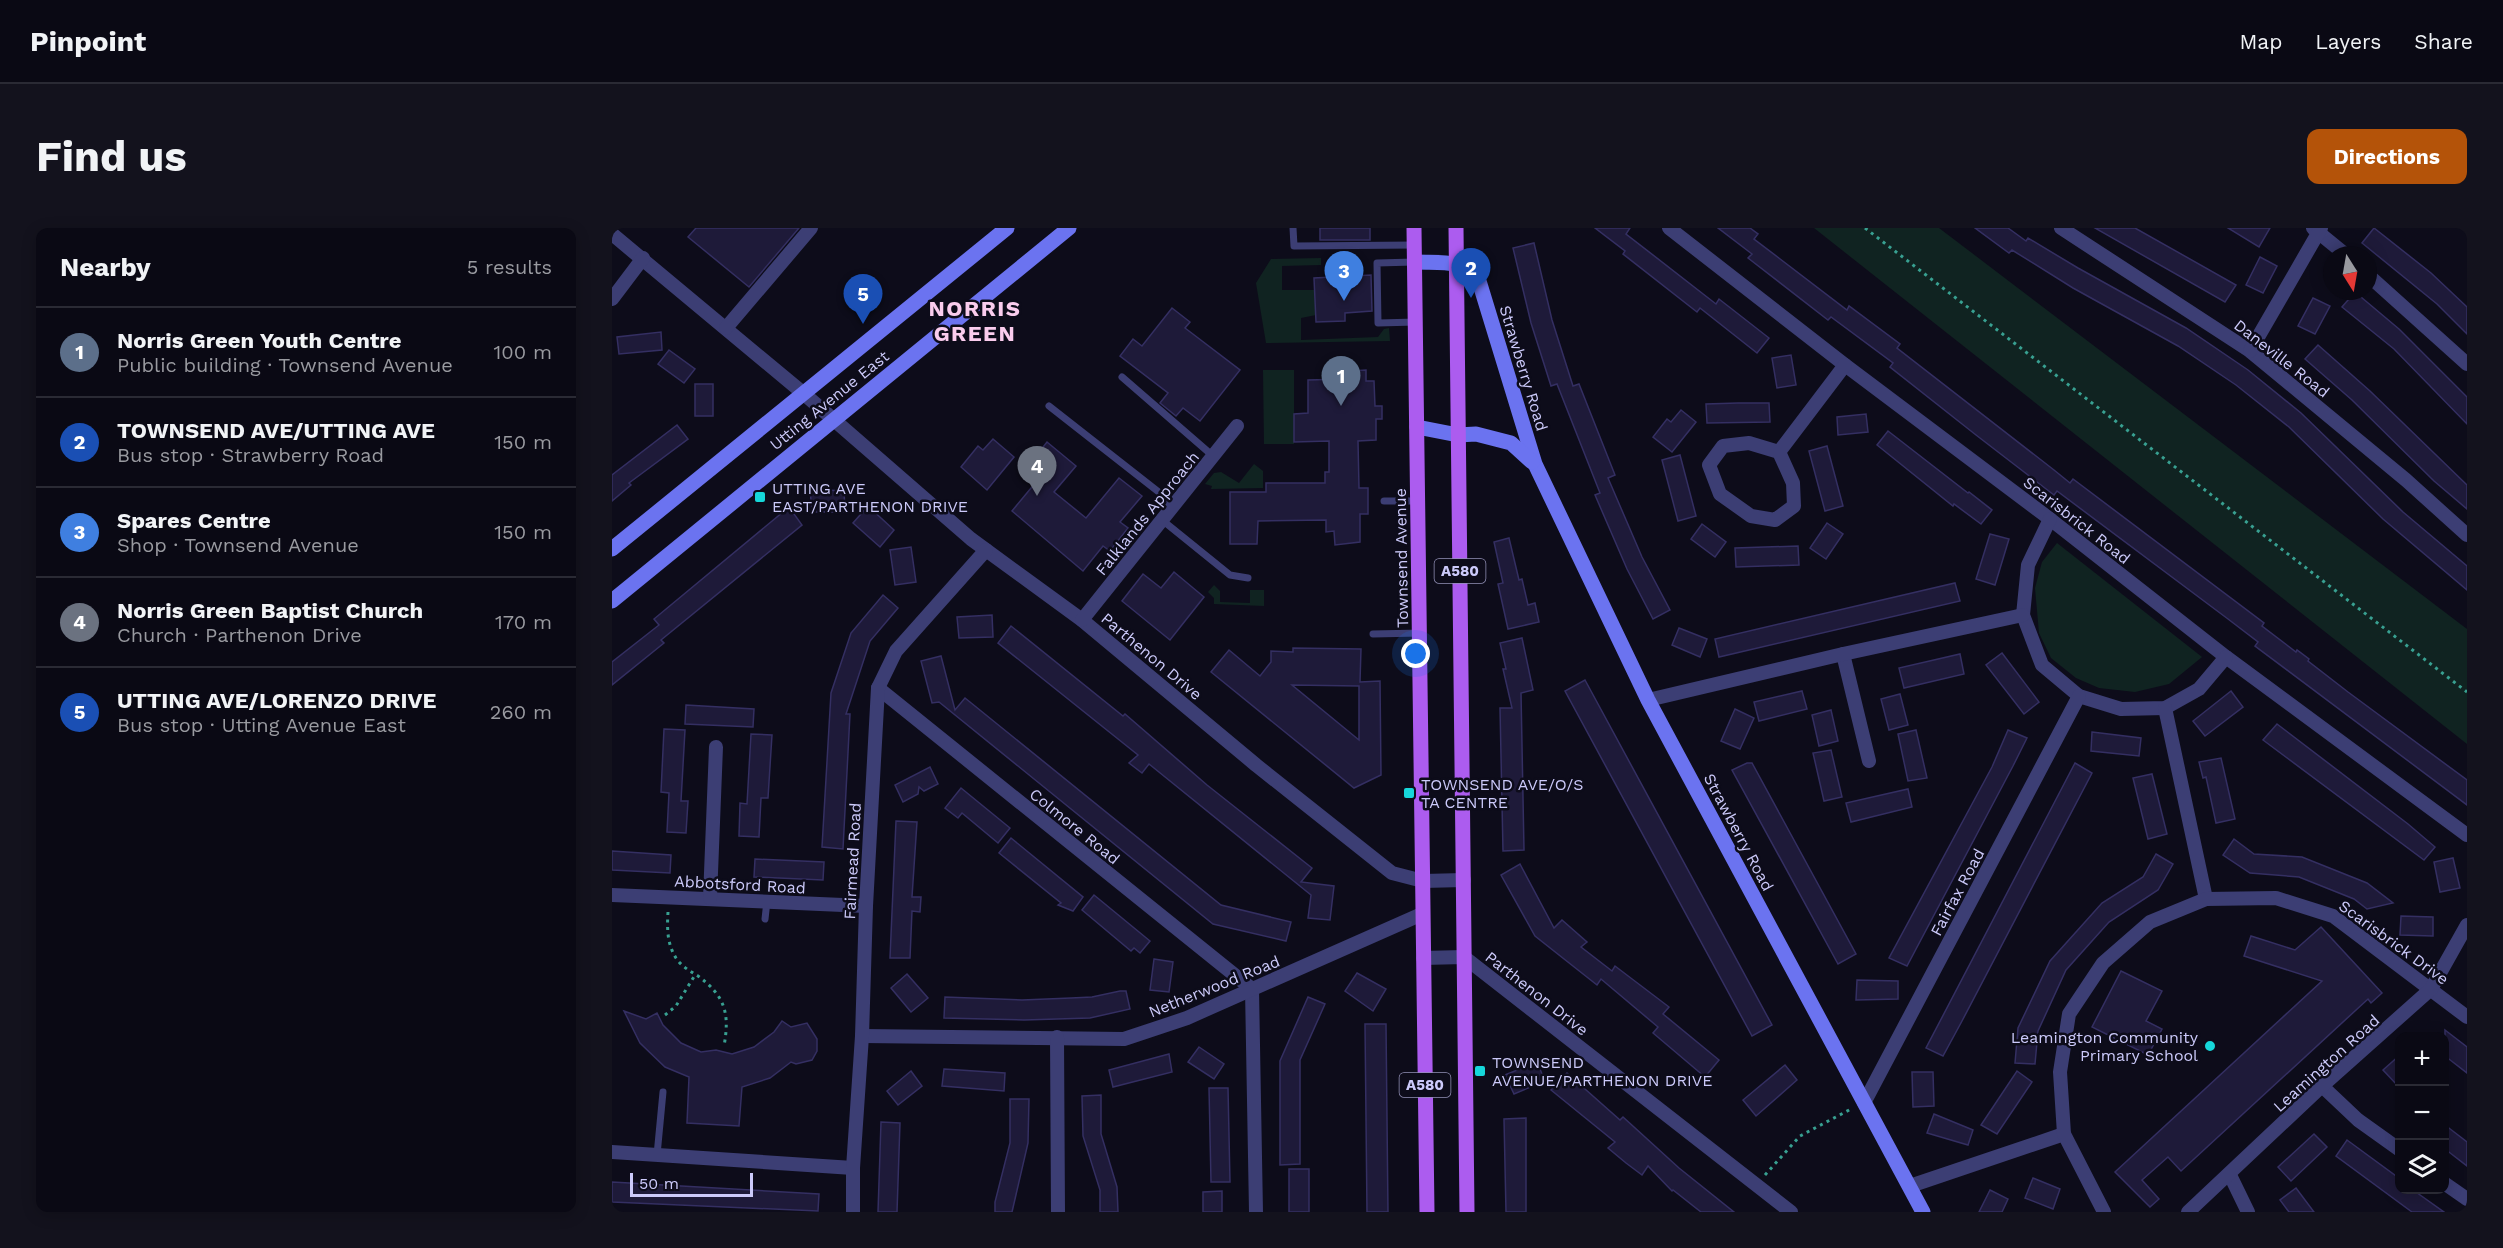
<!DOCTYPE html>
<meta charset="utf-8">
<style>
:root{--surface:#0a0914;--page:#13121d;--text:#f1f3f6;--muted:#999aa0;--line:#2a2a34;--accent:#b45309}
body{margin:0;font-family:"Work Sans",sans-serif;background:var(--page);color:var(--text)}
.controls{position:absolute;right:18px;bottom:18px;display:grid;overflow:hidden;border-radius:12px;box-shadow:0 3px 15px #0003}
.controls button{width:54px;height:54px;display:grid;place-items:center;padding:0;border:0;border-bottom:2px solid var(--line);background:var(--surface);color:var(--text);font:30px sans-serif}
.compass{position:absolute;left:1711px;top:18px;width:54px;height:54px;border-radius:50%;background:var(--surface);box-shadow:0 3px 15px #0003;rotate:169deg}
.scale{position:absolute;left:18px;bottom:15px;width:123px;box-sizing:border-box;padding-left:6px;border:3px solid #cccafa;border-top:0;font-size:16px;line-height:21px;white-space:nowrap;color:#cccafa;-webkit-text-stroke:4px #0d0c1a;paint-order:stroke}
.you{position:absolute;left:804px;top:426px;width:21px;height:21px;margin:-15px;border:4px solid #fff;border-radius:50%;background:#1a73e8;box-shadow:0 0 0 9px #1a73e833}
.badge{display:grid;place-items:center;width:39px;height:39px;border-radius:50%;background:var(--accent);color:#fff;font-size:20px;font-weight:700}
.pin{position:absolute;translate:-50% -50px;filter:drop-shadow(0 2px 3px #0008)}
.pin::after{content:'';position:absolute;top:32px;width:21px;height:18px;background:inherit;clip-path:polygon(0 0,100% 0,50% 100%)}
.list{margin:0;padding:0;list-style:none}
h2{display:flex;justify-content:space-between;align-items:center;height:78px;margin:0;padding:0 24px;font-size:26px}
h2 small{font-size:20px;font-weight:400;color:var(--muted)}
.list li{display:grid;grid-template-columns:39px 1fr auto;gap:18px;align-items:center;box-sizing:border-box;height:90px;padding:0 24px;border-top:2px solid var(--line)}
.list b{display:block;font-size:22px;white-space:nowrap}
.list p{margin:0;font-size:20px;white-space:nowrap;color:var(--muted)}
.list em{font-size:20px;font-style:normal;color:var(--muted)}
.icon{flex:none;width:33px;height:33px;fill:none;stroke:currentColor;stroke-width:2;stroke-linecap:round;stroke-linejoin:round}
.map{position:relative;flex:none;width:1855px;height:984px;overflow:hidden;border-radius:12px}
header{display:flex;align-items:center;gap:36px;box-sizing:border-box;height:84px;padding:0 30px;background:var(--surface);border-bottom:2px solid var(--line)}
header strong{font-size:28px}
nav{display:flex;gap:33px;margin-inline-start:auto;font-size:21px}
.intro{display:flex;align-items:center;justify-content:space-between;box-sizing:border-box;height:144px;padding:0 36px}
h1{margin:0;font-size:42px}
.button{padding:15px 27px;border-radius:12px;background:var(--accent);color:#fff;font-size:21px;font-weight:700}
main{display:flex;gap:36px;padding:0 36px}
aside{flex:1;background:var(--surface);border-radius:12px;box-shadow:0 3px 15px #0003}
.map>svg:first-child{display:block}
.green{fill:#102321}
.building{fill:#1e1a39;stroke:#342f62;stroke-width:1.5;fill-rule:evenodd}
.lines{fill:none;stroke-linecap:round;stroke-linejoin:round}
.path{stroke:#38a091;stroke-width:3;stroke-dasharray:3 4.5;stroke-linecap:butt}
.lane{stroke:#3c3e74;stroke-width:7}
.street{stroke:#3c3e74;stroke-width:14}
.secondary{stroke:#6b73f0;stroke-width:15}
.primary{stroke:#ac5cef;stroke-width:15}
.poi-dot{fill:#16d7da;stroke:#0d0c1a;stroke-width:2}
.labels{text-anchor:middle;stroke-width:5;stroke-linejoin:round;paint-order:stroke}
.shield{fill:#0d0c1a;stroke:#9391b7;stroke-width:1.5}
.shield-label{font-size:15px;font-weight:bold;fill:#cccafa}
.street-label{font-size:16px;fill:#cccafa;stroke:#0d0c1a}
.poi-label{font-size:16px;fill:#cccafa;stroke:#0d0c1a;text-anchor:start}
.district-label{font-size:22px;font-weight:bold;letter-spacing:1.5px;fill:#facced;stroke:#0d0c1a}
</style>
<header>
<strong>Pinpoint</strong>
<nav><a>Map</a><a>Layers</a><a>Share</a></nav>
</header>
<div class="intro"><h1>Find us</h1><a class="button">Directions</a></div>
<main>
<aside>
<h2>Nearby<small>5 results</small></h2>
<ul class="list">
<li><span class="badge" style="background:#5c6f8a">1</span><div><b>Norris Green Youth Centre</b><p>Public building · Townsend Avenue</p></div><em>100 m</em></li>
<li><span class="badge" style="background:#1a4fb4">2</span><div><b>TOWNSEND AVE/UTTING AVE</b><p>Bus stop · Strawberry Road</p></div><em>150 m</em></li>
<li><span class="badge" style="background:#3f7fe0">3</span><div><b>Spares Centre</b><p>Shop · Townsend Avenue</p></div><em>150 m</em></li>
<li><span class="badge" style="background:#6b7280">4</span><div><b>Norris Green Baptist Church</b><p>Church · Parthenon Drive</p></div><em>170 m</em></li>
<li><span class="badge" style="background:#1a4fb4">5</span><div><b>UTTING AVE/LORENZO DRIVE</b><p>Bus stop · Utting Avenue East</p></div><em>260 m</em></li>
</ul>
</aside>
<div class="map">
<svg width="1855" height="984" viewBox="0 0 1855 984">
<rect width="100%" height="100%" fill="#0d0c1a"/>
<g class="green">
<polygon points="1202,0 1327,0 1855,401 1855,516"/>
<polygon points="709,30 709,37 670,38 670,62 703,62 704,87 689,90 689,112 766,109 772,101 777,100 778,113 654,115 644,55 659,31"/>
<polygon points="651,142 682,142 682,216 652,216"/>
<polygon points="642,236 651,243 651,260 599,261 600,258 593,256 602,245 609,244 627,255"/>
<polygon points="1445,315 1590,429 1557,456 1523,464 1487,460 1464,450 1439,430 1427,405 1423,360 1430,334"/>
<polygon points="602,357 608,363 608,374 638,375 638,362 652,362 652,378 602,376 602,370 596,364"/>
</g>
<g class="building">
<polygon points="84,0 187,0 137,59 76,9"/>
<rect x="708" y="0" width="50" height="12"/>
<polygon points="983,0 1018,0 1014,6 1104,76 1107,71 1157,110 1145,125 1088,80 1085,84 1011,26 1013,23"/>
<polygon points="1106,0 1138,0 1146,6 1142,11 1235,82 1237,78 1288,116 1285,120 1442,242 1458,255 1461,251 1652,395 1650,398 1684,424 1685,422 1697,431 1696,433 1736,464 1855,552 1855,577 1643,418 1646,414 1616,391 1445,263 1442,267 1364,207 1278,139 1281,135 1219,89 1216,92 1136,30 1140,26"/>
<polygon points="1363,0 1396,0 1414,13 1416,10 1466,40 1574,100 1636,142 1689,185 1791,284 1855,338 1855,362 1771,291 1677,199 1624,157 1566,118 1461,60 1400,22 1397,25"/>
<polygon points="1483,0 1523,0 1624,57 1613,74"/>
<polygon points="1616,0 1658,0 1647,19"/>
<polygon points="1762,0 1819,45 1855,79 1855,106 1825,76 1750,15"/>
<polygon points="922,15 940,92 961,158 967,156 1003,247 996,250 1030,329 1058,382 1041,391 1015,341 983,267 988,265 945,156 939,158 919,95 901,20"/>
<polygon points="1648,29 1665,38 1651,65 1634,57"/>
<polygon points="759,47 760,83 733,85 733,93 704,94 702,50"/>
<polygon points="1743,64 1787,101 1855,169 1855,196 1782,121 1730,79"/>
<polygon points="1701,70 1718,78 1703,106 1686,98"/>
<polygon points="560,80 578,94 573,100 628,142 588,193 571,180 564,188 548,175 556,165 508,128 521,111 530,118"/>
<polygon points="49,104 50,122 7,126 5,109"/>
<polygon points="1706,117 1758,163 1855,257 1855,281 1822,253 1740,172 1693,131"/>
<polygon points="57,122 83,141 72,155 46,136"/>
<polygon points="1179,127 1184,157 1165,160 1160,130"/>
<polygon points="754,142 754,153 762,153 763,178 770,178 770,191 764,191 764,212 746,213 747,260 756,260 756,286 748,286 748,314 723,317 722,303 714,304 714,292 646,293 645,316 618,316 618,264 654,264 654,255 713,255 713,244 717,244 717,213 682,214 682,186 696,185 696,152 737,151 737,143"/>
<rect x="83" y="156" width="18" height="32"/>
<polygon points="1126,175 1157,175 1158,194 1095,195 1094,176"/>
<polygon points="1069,182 1084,194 1060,224 1041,209 1055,191 1059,194"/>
<polygon points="1254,186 1256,204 1226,207 1225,189"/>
<polygon points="65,197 76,211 17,255 19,257 0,273 0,247"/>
<polygon points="1276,203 1356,265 1357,264 1380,282 1369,296 1342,276 1341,278 1265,217"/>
<polygon points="381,211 402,229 375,262 349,239 366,218 371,222"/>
<polygon points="435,214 464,238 442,264 474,290 507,250 530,268 508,294 516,300 498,323 491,318 471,343 400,283 424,254 411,244"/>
<polygon points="1215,218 1231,278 1213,283 1197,223"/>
<polygon points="1068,227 1084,288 1066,293 1050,232"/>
<polygon points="198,261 232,263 233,284 200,284"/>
<polygon points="256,278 282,302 268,319 241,295"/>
<polygon points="177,279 190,297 49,412 52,415 0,457 0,434 47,397 42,391"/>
<polygon points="1215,295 1231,306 1214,331 1198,320"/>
<polygon points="1090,296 1114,314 1103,329 1079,311"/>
<polygon points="1378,306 1397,311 1383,357 1364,351"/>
<polygon points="897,310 907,352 910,351 916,377 923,375 927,394 896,401 886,356 891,355 882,314"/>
<polygon points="1186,318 1187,337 1124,339 1123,320"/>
<polygon points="299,319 304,354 283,357 278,322"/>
<polygon points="562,344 592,369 558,412 510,373 531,346 549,360"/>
<polygon points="1343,355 1348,373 1107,429 1103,411"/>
<polygon points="271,367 286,380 258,413 234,486 238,486 231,621 210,619 219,465 239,405"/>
<polygon points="380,387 381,409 347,410 345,389"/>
<polygon points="399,398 511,488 513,486 595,557 700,640 689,654 722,658 718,692 696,690 699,667 537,536 530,545 517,535 526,527 386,415"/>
<polygon points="1067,400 1095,411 1088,429 1060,417"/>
<polygon points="910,410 921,462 909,465 912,622 891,623 888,480 900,480 891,441 894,441 888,415"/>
<path d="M681 420 749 421 748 454 768 453 769 547 742 560 599 444 617 422 648 448 659 434V423L681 424ZM680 457 747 458V512Z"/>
<polygon points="1390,425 1427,474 1412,486 1374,437"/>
<polygon points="1348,426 1352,446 1292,460 1287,440"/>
<polygon points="329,428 343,482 353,470 609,677 679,694 674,713 601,696 327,474 320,475 309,433"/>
<polygon points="973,452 1160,797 1140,808 953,463"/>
<polygon points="1190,463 1195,481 1147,493 1142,474"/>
<polygon points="1619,463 1631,479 1593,508 1581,493"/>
<polygon points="1288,466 1296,497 1277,502 1269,471"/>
<polygon points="74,477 142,481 141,499 73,496"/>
<polygon points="1123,481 1142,490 1128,521 1109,513"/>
<polygon points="1219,482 1226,513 1207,518 1200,487"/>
<polygon points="1665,496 1796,596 1823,619 1812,632 1651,512"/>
<polygon points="52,501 73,502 69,573 76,573 74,605 55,604 57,565 49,564"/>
<polygon points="1304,502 1315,550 1296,553 1286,506"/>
<polygon points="1396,502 1415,510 1401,538 1295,738 1277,730 1380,539"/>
<polygon points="1480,504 1529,510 1527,528 1479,523"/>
<polygon points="139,506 160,507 156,570 149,570 147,609 127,608 128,575 135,576"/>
<polygon points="1219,522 1230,569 1212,573 1201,525"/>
<polygon points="1609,530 1623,591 1604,595 1594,549 1591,550 1587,534"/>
<polygon points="1135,535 1140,535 1244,726 1226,736 1120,542"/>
<polygon points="1463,535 1480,545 1350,793 1331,828 1314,820"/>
<polygon points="318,539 326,556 312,563 307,559 306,566 291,574 283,557"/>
<polygon points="1540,546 1555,606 1536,611 1521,550"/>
<polygon points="349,560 398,600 386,615 350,585 346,590 333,580"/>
<polygon points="1296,561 1300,579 1239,594 1234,575"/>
<polygon points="284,593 305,594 300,669 309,669 308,684 300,683 298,730 278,730"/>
<polygon points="399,610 471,669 461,683 446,677 449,675 387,625"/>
<polygon points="1622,611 1642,626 1690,629 1755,655 1781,675 1755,681 1742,671 1687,649 1638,645 1611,627"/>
<polygon points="0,623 59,627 58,645 0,642"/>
<polygon points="1544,626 1561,636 1546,662 1497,694 1454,742 1426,803 1423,836 1403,835 1406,800 1438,733 1490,675 1531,649"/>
<polygon points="1841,630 1848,660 1828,664 1822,634"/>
<polygon points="143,631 212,634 211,652 142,649"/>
<polygon points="908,636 942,700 950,692 975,714 969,719 1000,743 1003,738 1057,779 1051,786 1107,832 1093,849 1041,805 1046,799 989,751 985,757 923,708 889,647"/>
<polygon points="482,667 538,713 528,725 522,720 519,723 470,682"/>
<polygon points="1789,688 1821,689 1821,708 1788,707"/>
<polygon points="1709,699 1770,765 1759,775 1756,771 1569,943 1556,929 1530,952 1547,971 1538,979 1503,944 1710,753 1632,728 1639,708 1683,722"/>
<polygon points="542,731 561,734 557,764 538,762"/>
<polygon points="1509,743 1550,763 1534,793 1550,801 1536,827 1480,799"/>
<polygon points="745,745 774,761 761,783 733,763"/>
<polygon points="295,746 316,770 299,784 279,760"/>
<polygon points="1245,752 1286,753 1286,771 1244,772"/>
<polygon points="508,763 514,763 518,781 478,790 412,792 332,790 333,769 410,772 459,770 480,769"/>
<polygon points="696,769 713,776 688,832 688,936 668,937 668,833"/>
<polygon points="12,783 34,791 45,785 51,797 69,815 89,824 104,822 120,826 142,819 162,804 170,793 179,799 195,795 205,811 205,823 200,832 184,836 179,834 158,850 130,859 127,898 75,895 77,849 53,839 28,815"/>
<polygon points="753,796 774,796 776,984 755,984"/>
<polygon points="1833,802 1855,819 1855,845 1833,828"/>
<polygon points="587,819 612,836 602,851 576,834"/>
<polygon points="557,826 560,844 501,859 497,842"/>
<polygon points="1788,827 1788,860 1771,842"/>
<polygon points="925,834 933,853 902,866 893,847"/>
<polygon points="1173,837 1185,852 1144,888 1131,872"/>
<polygon points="332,841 393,845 392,863 330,858"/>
<polygon points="299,843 310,858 286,877 275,863"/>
<polygon points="1405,843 1420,854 1385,906 1369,897"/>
<polygon points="1300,844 1321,844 1322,878 1301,879"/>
<polygon points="955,845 1008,892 1011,889 1067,940 1122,984 1089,984 1061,962 1060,963 1036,938 1030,947 1014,935 996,920 1003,914 939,862"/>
<polygon points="597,860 616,860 618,954 599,954"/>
<polygon points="489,867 489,906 505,959 506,984 488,984 488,962 471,908 470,868"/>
<polygon points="398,871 417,871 416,915 400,984 383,984 383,974 398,915"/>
<polygon points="1322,886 1361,902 1356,917 1315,905"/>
<polygon points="914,890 914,984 894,984 892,891"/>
<polygon points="269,894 288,895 285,984 266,984"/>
<polygon points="1833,897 1855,914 1855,938 1833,921"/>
<polygon points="1702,906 1715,919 1679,953 1666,939"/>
<polygon points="1735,912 1788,951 1788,962 1801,962 1832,984 1800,984 1724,928"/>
<rect x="677" y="941" width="20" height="43"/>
<polygon points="1421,950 1448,961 1441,981 1413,970"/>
<polygon points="0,954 207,966 206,983 0,974"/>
<polygon points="1684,960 1702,984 1677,984 1668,972"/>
<polygon points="1378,962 1396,971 1390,984 1367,984"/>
<polygon points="610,963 610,984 591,984 591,964"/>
</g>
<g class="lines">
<g class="path">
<polyline points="1253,0 1855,464"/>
<path d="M56 684C55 700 55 716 64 730 69 738 78 743 86 748 113 768 118 785 112 818"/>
<polyline points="53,787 64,778 83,747"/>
<polyline points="1153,947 1188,908 1239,881"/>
</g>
<g class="lane">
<polyline points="681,0 682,18 803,17"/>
<polyline points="802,34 765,35 766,95 804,94"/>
<polyline points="510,149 601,228"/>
<polyline points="437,178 562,276"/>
<polyline points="772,273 806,273"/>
<polyline points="550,292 618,347 636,350"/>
<polyline points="761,406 808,405"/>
<polyline points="153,691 155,673"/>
<polyline points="45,927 51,864"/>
</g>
<g class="street">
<polyline points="1057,0 1233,137 1438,291 1614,429 1855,607"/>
<polyline points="1449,0 1638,123 1794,252 1855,307"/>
<polyline points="1701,0 1734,27"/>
<polyline points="0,6 191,165 359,311 470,392 644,537 780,645 811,653 852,652"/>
<polyline points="1756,47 1855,136"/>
<polyline points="0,71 31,30"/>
<polyline points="114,100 199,0"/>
<polyline points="1638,123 1709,0"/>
<polyline points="1167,224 1137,215 1111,218 1097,237 1108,266 1139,288 1163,292 1182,278 1181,255 1167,224 1233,137"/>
<polyline points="1438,291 1416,337 1411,387 1430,437 1467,468 1509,481 1553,480 1587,461 1614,429"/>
<polyline points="470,392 625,198"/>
<polyline points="1231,426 1257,533"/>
<polyline points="266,460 640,761 644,984"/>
<polyline points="1036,472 1231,426 1411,387"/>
<polyline points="1553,480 1594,671"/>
<polyline points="0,667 254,678"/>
<polyline points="98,670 104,519"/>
<polyline points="811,730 852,729 1179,984"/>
<polyline points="250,808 512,811 575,790 810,686"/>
<polyline points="445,809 446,984"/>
<polyline points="1710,858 1746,892 1788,922"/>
<polyline points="1252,875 1467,468"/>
<polyline points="0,924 241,940"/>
<polyline points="1618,947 1636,984"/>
<polyline points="1832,955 1855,971"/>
<polyline points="1298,958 1452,906"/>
<polyline points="241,984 241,940 250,808 254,678 266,460 284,423 374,322"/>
<polyline points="1492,984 1452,906 1448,844 1457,786 1491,735 1538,694 1594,671 1664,670 1721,688 1855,789"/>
<polyline points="1576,984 1710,858 1819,761 1855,697"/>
</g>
<g class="secondary">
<path d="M803 34C828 35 852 30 867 53L923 236 1036 472 1311 984"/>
<polyline points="805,199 846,207 864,206 899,215 920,234"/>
<polyline points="0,321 395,0"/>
<polyline points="0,373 457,0"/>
</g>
<g class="primary">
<polyline points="802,0 815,984"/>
<polyline points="844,0 855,984"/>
</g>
</g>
<g class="poi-dot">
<rect x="142" y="263" width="12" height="12" rx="3"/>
<rect x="791" y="559" width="12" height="12" rx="3"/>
<circle cx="1598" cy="818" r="6"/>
<rect x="862" y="837" width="12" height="12" rx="3"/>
</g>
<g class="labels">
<g class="shield">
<rect x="822.5" y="331" width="51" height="24" rx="4.5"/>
<rect x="787.5" y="845" width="51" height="24" rx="4.5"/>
</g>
<g class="shield-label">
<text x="848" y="348">A580</text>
<text x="813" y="862">A580</text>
</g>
<g class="street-label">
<text transform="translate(1670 130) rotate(38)" y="6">Daneville Road</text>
<text transform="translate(912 140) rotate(73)" y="6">Strawberry Road</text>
<text transform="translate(217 172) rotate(-39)" y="6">Utting Avenue East</text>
<text transform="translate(535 285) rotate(-51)" y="6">Falklands Approach</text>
<text transform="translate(1465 292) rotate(38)" y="6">Scarisbrick Road</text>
<text transform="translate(789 330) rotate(-91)" y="6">Townsend Avenue</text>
<text transform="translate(540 428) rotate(40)" y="6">Parthenon Drive</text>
<text transform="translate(463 598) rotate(39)" y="6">Colmore Road</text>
<text transform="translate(1127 604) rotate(62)" y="6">Strawberry Road</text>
<text transform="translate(240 633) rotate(-87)" y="6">Fairmead Road</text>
<text transform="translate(128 656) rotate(3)" y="6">Abbotsford Road</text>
<text transform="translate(1345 664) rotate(-62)" y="6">Fairfax Road</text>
<text transform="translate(1782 714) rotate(36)" y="6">Scarisbrick Drive</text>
<text transform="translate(602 758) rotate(-22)" y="6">Netherwood Road</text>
<text transform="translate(925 765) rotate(38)" y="6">Parthenon Drive</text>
<text transform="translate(1714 835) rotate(-42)" y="6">Leamington Road</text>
</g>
<g class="poi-label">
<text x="160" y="266">UTTING AVE<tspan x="160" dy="18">EAST/PARTHENON DRIVE</tspan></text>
<text x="809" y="562">TOWNSEND AVE/O/S<tspan x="809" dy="18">TA CENTRE</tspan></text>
<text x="1586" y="815" text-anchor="end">Leamington Community<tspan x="1586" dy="18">Primary School</tspan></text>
<text x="880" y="840">TOWNSEND<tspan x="880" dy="18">AVENUE/PARTHENON DRIVE</tspan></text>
</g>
<g class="district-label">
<text x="363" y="88">NORRIS<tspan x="363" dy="25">GREEN</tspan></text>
</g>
</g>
</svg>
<div class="controls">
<button>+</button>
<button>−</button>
<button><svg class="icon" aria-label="layers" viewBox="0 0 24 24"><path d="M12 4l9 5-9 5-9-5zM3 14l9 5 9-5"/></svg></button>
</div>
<svg class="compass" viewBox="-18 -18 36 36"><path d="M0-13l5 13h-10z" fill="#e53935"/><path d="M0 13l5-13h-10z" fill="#999aa0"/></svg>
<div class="scale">50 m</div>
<div class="you"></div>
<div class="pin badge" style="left:729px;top:178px;background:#5c6f8a">1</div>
<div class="pin badge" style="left:859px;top:70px;background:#1a4fb4">2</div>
<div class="pin badge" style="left:732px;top:73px;background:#3f7fe0">3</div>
<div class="pin badge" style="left:425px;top:268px;background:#6b7280">4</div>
<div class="pin badge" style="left:251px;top:96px;background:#1a4fb4">5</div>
</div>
</main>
